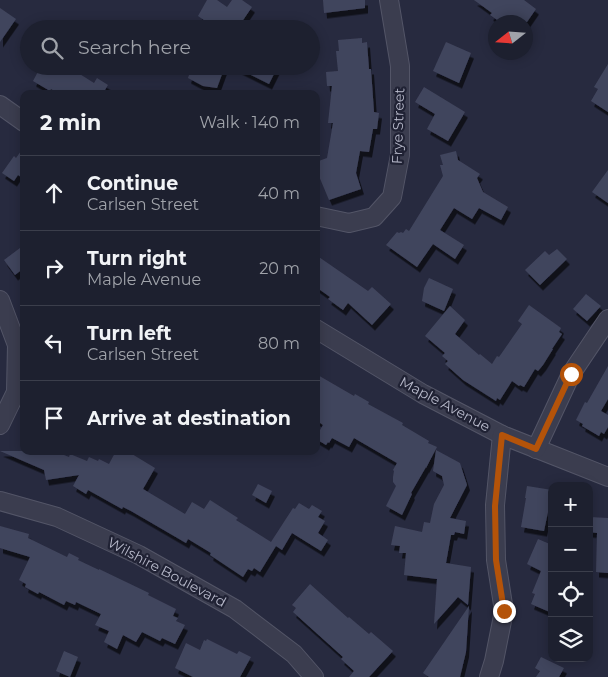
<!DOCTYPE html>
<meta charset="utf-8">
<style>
:root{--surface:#1d202f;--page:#2a2d3b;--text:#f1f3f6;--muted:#a0a3aa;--line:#3b3e4b}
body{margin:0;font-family:Montserrat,sans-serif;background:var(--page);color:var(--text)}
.controls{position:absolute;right:15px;bottom:15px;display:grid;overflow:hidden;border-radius:10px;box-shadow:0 2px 12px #0003}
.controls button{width:45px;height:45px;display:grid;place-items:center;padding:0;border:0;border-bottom:1px solid var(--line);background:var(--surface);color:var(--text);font:25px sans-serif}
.compass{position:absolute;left:488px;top:15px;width:45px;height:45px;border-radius:50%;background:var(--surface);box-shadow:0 2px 12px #0003;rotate:253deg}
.stop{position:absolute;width:15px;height:15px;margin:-11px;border:4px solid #b45309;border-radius:50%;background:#fff}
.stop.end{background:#b45309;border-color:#fff;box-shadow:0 1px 5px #0008}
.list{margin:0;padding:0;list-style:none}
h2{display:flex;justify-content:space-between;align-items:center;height:65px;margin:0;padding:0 20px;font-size:21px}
h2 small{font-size:16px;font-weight:400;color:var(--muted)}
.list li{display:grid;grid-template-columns:32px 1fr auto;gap:15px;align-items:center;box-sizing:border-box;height:75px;padding:0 20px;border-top:1px solid var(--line)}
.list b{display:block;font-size:19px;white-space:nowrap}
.list p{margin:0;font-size:16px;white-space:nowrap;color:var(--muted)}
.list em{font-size:16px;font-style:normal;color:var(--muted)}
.icon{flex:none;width:28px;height:28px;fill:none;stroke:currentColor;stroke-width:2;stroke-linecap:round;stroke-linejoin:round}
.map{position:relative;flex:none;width:608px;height:677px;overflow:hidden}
.search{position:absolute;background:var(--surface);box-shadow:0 2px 12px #0003;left:20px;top:20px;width:300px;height:55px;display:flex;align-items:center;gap:12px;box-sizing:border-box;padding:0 18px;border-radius:28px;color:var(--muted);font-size:19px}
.panel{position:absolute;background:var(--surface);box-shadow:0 2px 12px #0003;left:20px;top:90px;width:300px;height:365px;border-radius:10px}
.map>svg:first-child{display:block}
.building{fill:#41455d;filter:url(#shadow)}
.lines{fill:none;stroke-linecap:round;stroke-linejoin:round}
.minor-casing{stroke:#535567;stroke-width:20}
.minor{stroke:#3b3d4f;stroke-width:18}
.route{stroke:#b45309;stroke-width:6}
.labels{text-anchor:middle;stroke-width:4.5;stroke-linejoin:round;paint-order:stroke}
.street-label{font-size:14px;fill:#b7b9ca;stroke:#202234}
</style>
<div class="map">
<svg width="608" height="677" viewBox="0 0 608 677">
<defs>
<filter id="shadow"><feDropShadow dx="3" dy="5.5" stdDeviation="0" flood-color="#0009"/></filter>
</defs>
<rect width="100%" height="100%" fill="#272a3f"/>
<g class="building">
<polygon points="207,0 217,0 227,7 232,0 242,0 252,7 237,29 217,29 198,16"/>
<polygon points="323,0 365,0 365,8 324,13"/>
<polygon points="474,0 524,0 536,9 527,22 500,22 490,15 492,13"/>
<polygon points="0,8 16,19 0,42"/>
<polygon points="362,38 362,43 367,42 369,69 371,69 374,112 379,113 377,129 373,129 369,152 360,151 356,173 361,189 329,200 316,169 316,162 327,158 333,123 328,123 332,86 327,86 326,72 338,71 336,51 339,51 338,40"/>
<polygon points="446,42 471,53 459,83 433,71"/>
<polygon points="608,64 608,112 591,101 598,89 594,87"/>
<polygon points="41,66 67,66 94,83 97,78 108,85 105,90 112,94 59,94 51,89 50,91 33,81"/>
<polygon points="192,66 225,66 217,88 203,86 188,78"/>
<polygon points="233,66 278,66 269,84"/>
<polygon points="424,87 465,112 448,141 427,129 435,114 415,102"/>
<polygon points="24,147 24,179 18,175 14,181 2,173 14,156 16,158"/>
<polygon points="456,151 458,160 480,174 477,178 483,192 508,207 501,220 479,208 472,219 454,208 440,230 464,245 455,259 433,244 417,267 386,245 397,232 399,233 401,232 403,233 406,229 409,231 443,176 440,165 443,165 440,155"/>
<polygon points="608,170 608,203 592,192"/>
<polygon points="24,245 24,268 15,275 4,260"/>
<polygon points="557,249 567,259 540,285 525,270 545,251 549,255"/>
<polygon points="316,255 368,291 372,287 391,304 372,325 348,303 343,310 328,299 330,297 316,287"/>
<polygon points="429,278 453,289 444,311 422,301 424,288"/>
<polygon points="586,294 601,306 587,321 573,309"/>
<polygon points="529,305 561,328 559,332 562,334 552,349 553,349 543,365 538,371 535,369 524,387 520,385 519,386 512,381 500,400 497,398 496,401 463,380 445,364 448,361 442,356 445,353 425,336 450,306 465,320 455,334 479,355 480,354 492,364 497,356 499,357 522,324 518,321"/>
<polygon points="608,366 608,399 601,411 608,415 608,427 604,434 601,432 599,436 582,426 583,424 576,420 585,402 587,403"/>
<polygon points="316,374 354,396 355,394 369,402 368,404 403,423 402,425 429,441 428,443 437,447 426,468 426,467 411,493 412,494 402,515 386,506 396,486 393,482 393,477 394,471 393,470 397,463 354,438 349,447 332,438 329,443 328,442 326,445 316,439 318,435 317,435 323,425 316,420"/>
<polygon points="436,450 460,463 467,485 450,518 466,521 464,534 455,532 454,535 451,535 446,563 471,567 468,605 458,597 434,624 437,579 404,575 406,553 399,553 400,546 391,545 395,526 422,532 424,522 430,523 434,504 444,485 442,476 433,471"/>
<polygon points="0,451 54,451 69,457 70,454 87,461 89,457 98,461 99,459 109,464 116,451 127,451 155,468 143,489 185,514 192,502 204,509 210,500 238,518 236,520 271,542 293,508 295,509 299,503 309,509 312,505 322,511 318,517 325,521 318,533 328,540 321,551 292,533 282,550 276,546 260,572 254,568 252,571 248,569 243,577 210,555 211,553 188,539 186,543 131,511 123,507 122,509 88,490 86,494 73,486 79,475 46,480 44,470"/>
<polygon points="258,484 272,491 266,503 252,495"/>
<polygon points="527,486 552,490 552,513 548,512 544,531 521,527 526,498 525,498"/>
<polygon points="589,517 608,518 608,573 596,572 597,533 589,532"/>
<polygon points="0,526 29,534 28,538 67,557 69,553 79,558 78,560 99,570 99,569 149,593 148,595 176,609 173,616 178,618 176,621 185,625 175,644 162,638 160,641 142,632 136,642 123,635 117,649 104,642 109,631 95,625 101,614 76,602 75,605 66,601 64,605 39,592 38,594 25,587 26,584 19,580 30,557 0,548"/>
<polygon points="538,539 552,545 552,613 531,604 535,594 532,593 541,571 527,564"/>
<polygon points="310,584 348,618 349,617 369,634 371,632 393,651 369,677 349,677 354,671 341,659 343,657 293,612 296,608 292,605"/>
<polygon points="469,606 466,652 460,677 429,677 423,673"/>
<polygon points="207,639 237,654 239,651 251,657 240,677 193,677 175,668 186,643 200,650 204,640 206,641"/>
<polygon points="64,651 78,657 70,677 56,671"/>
<polygon points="541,657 564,668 559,677 536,677 540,671 535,668"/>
</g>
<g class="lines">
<g class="minor-casing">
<g id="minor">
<polyline points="0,105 24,122"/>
<polyline points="316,216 349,223 374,217 392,197 400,155 400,66 389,0"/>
<polyline points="0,300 17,345 16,392 0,425"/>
<polyline points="316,329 423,394 502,435 608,477"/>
<polyline points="536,449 571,374 608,319"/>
<polyline points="0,501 57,517 139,555 235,609 294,654 314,677"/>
<polyline points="489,677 494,661 504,611 496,560 495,505 502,435"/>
</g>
</g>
<use href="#minor" class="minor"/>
</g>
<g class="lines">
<polyline class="route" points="504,611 496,560 495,506 502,435 536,449 571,374"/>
</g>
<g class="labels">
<g class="street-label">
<text transform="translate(398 126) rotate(-88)" y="5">Frye Street</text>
<text transform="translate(445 404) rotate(28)" y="5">Maple Avenue</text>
<text transform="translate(167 572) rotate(28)" y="5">Wilshire Boulevard</text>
</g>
</g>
</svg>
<div class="controls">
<button>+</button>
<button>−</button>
<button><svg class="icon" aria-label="locate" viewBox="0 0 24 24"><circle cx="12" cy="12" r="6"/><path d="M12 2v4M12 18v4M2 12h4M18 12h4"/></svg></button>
<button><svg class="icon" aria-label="layers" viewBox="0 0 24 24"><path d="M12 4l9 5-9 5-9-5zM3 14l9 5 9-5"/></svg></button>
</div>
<svg class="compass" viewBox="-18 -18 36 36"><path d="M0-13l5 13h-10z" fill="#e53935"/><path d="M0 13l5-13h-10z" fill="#a0a3aa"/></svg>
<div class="stop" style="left:571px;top:374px"></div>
<div class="stop end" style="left:504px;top:611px"></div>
<div class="search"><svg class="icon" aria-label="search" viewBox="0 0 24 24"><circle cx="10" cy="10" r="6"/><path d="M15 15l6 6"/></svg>Search here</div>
<section class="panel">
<h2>2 min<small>Walk · 140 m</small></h2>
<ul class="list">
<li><svg class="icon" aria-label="ahead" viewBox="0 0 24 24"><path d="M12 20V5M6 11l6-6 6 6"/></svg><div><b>Continue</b><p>Carlsen Street</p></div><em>40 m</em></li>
<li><svg class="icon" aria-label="right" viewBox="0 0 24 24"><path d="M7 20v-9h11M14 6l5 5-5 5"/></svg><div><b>Turn right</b><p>Maple Avenue</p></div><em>20 m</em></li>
<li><svg class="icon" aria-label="left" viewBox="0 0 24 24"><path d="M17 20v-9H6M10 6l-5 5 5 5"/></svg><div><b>Turn left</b><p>Carlsen Street</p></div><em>80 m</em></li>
<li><svg class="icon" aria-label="arrive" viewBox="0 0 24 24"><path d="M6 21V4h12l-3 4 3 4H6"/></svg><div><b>Arrive at destination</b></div></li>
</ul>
</section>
</div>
